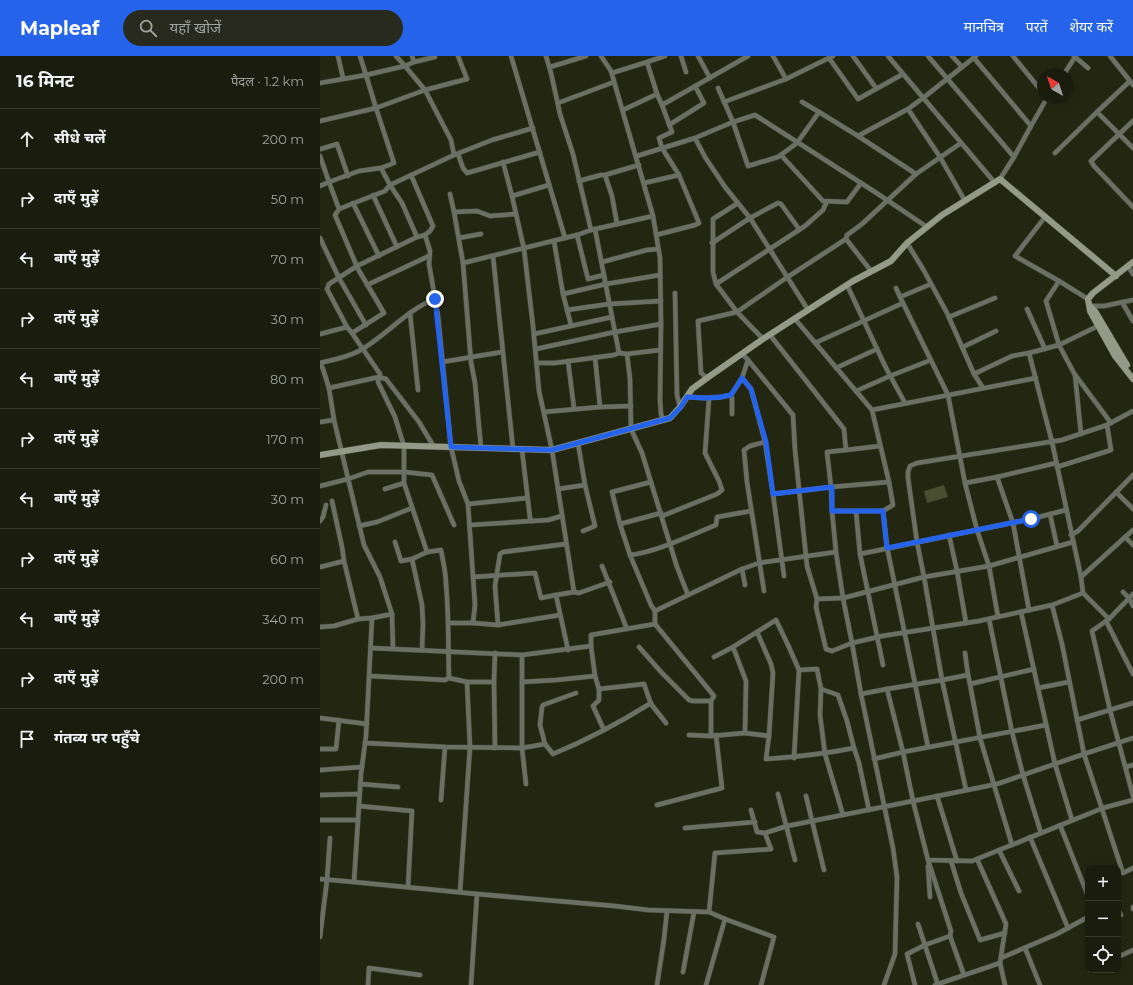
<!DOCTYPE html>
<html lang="hi">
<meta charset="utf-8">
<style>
:root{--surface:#1a1d0e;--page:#272a1c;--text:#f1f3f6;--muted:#9fa29e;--line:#383b2e;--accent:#2563eb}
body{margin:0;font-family:Montserrat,"Noto Sans Devanagari",sans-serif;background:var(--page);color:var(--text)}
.controls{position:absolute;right:12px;bottom:12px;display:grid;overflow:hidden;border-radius:8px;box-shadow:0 2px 6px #0003}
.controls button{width:36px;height:36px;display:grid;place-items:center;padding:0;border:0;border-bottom:1px solid var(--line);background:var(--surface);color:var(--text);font:20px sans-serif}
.compass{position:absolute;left:717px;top:12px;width:36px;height:36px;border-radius:50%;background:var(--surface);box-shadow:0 2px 6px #0003;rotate:321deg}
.stop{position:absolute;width:12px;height:12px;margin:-9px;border:3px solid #2563eb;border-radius:50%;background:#fff}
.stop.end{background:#2563eb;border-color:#fff;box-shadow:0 1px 4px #0008}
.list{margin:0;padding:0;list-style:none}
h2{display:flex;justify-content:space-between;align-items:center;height:52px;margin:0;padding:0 16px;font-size:17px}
h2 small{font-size:13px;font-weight:400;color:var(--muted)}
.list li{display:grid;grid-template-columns:26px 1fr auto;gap:12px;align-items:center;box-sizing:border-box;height:60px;padding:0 16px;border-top:1px solid var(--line)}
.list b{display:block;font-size:15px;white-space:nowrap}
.list em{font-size:13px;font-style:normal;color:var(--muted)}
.icon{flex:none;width:22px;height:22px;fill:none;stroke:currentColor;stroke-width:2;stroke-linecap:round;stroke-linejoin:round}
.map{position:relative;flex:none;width:813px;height:929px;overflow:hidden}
header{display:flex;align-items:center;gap:24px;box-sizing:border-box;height:56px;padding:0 20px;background:var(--accent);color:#fff}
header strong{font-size:19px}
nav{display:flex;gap:22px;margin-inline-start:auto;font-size:14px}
.search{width:280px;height:36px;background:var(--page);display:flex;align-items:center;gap:10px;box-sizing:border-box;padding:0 14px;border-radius:22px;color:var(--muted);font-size:15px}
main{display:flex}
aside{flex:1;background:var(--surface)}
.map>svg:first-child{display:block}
.park{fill:#494e31}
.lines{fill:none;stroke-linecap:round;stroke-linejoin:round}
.street-casing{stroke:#3f432f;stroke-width:5.5}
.secondary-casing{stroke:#3f432f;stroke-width:7}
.street{stroke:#6c6f64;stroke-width:4.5}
.secondary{stroke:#959988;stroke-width:6}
.route{stroke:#2563eb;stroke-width:5}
</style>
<header>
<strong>Mapleaf</strong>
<div class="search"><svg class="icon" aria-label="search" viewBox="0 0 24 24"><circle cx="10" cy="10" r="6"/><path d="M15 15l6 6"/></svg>यहाँ खोजें</div>
<nav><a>मानचित्र</a><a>परतें</a><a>शेयर करें</a></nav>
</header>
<main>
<aside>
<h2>16 मिनट<small>पैदल · 1.2 km</small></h2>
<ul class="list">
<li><svg class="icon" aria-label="ahead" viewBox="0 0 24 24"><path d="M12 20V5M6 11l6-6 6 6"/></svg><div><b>सीधे चलें</b></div><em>200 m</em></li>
<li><svg class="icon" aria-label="right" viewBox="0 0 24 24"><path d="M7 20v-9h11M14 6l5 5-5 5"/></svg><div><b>दाएँ मुड़ें</b></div><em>50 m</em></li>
<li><svg class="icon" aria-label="left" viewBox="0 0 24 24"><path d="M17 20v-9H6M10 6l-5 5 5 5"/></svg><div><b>बाएँ मुड़ें</b></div><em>70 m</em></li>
<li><svg class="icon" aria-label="right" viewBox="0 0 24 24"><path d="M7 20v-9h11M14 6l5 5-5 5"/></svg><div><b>दाएँ मुड़ें</b></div><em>30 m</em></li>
<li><svg class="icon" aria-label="left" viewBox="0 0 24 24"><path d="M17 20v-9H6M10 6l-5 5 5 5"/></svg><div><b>बाएँ मुड़ें</b></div><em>80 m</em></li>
<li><svg class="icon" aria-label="right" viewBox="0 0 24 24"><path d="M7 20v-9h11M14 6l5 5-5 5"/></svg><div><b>दाएँ मुड़ें</b></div><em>170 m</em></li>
<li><svg class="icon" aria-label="left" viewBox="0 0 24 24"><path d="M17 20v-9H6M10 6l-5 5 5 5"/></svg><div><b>बाएँ मुड़ें</b></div><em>30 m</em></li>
<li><svg class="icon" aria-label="right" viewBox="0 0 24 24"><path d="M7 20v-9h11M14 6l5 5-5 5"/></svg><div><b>दाएँ मुड़ें</b></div><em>60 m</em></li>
<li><svg class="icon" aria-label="left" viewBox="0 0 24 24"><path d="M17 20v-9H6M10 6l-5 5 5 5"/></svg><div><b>बाएँ मुड़ें</b></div><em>340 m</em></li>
<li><svg class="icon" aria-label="right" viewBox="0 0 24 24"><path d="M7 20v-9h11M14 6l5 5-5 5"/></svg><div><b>दाएँ मुड़ें</b></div><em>200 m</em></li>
<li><svg class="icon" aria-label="arrive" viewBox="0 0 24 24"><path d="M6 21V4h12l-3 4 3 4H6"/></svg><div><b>गंतव्य पर पहुँचे</b></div></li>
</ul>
</aside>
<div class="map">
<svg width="813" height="929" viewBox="0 0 813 929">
<rect width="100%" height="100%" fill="#232712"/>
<polygon class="park" points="624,429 628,441 607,447 604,435"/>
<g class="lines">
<g class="street-casing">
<g id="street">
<polyline points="18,0 23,22"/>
<polyline points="76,0 85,10 94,6 115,1 115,0"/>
<polyline points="92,0 93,3"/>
<polyline points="191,0 245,182"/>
<polyline points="226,0 231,17 240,58 253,98 271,174"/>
<polyline points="361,0 366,16"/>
<polyline points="378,0 390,22"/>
<polyline points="453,0 466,23"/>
<polyline points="533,0 556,32"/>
<polyline points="568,0 675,127"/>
<polyline points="608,0 694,101 680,123"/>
<polyline points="632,0 642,11"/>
<polyline points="693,0 723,37"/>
<polyline points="754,0 768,12"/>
<polyline points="790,0 810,25"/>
<polyline points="509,2 538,43 583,18"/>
<polyline points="654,2 711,70 694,101"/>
<polyline points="327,6 345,0"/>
<polyline points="230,11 266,0"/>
<polyline points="292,17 327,6 337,38"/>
<polyline points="744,18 755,1"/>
<polyline points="0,27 46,19 40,0"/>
<polyline points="813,29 810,25 777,56 813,92"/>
<polyline points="398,32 413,66 428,110 458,101 477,87 499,56 538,80 588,53 603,42 656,0"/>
<polyline points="404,46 466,23 513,0"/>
<polyline points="482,46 499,56"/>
<polyline points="238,47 294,26"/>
<polyline points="588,53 620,101 645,145"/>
<polyline points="303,54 337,38 342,49 428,0"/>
<polyline points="0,65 56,52 74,107 61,112 39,115 9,126 19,153 15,159 38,213 64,257 32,277 27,271 0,278"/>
<polyline points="813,65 771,105 774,110 813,151"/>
<polyline points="349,69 384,47 375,30"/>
<polyline points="711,70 727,42"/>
<polyline points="375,82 385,101 405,131 430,162 488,254"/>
<polyline points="1,93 17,88 28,120"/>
<polyline points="735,97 777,56"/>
<polyline points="138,98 143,112 147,117 220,96"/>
<polyline points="134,99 131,84 105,34 56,52 46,19 85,10 105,34 147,23 138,0"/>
<polyline points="461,99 503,145 527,146 541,127"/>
<polyline points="0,100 9,126 0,130"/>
<polyline points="317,100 375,82 413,66 435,59 555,136 607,171"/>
<polyline points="183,106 192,140 204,193 213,270 219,335 232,394 254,536 236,539 248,594"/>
<polyline points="596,118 641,87"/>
<polyline points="91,119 113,170 110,175 105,179"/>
<polyline points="285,119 292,140 297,168"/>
<polyline points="259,125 281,119 285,119 319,109"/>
<polyline points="324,127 359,119"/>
<polyline points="130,138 134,156 157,155 170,160 196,158"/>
<polyline points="53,139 77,191"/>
<polyline points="192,140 229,129"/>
<polyline points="33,147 59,200"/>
<polyline points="19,153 65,135 70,129 61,112"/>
<polyline points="134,156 143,207 151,306 155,327 161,392"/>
<polyline points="333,160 340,202 341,268 340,344 341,358 343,364"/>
<polyline points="725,161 695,200 739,225 726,245 739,289 755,319 761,378"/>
<polyline points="275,173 299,297 307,298 310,323 311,373 322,397 357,511 368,539"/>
<polyline points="257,179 268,223 284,219"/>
<polyline points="336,179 375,169 379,167 359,119 342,92 339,82 352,76 342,49"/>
<polyline points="97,181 105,179 110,195 109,208 118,260 131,391 139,425 148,448 155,549 153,567"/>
<polyline points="0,182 19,222 46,269"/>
<polyline points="139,182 161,178"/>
<polyline points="526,183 551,215"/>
<polyline points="234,185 243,238 251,269"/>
<polyline points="392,187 430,162 458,147 461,148 479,173"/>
<polyline points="587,187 603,213 627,257 654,318 692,300 709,297"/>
<polyline points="173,200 193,393"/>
<polyline points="282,206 327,194 338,193"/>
<polyline points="143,207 257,179 271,174 333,160 291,15 281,0"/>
<polyline points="808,210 813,218"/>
<polyline points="739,225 768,243"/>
<polyline points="396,228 393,216 393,163 418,147"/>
<polyline points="611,228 580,241 628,339 645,427"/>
<polyline points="47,229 109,200"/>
<polyline points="527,229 566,312 585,347"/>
<polyline points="576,232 580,241"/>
<polyline points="355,237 357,339 360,351"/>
<polyline points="243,238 286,228 340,219"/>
<polyline points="802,246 813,265"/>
<polyline points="770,250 784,250 813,244"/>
<polyline points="707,253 725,293"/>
<polyline points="247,254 289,248 341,245"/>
<polyline points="90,257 98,334"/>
<polyline points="629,261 675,242"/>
<polyline points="475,263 552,354 716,322"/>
<polyline points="27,271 7,233 9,228 37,210 97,181 82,147 70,129 134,99 172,84 213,72"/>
<polyline points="32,277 60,318 58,326 75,361 84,390 84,427 107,496"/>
<polyline points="214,278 292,261"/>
<polyline points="450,279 524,373 526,394 560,390"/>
<polyline points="443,283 417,256 396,228 485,170 503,154 507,145"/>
<polyline points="495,287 583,247"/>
<polyline points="643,291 676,275"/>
<polyline points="216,293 295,276 341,268"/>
<polyline points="307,298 340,294"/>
<polyline points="422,298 428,304 422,322 431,333 445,386 453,438 511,431 569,426 552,354"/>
<polyline points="275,301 280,351"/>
<polyline points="428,304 473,359 475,394 487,510 497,543 496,551 506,593 512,595 532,587 523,542 604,521 597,486 588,422 588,416 590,410 597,407 742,384 787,369 813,355"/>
<polyline points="248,305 254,352"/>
<polyline points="122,306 182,296"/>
<polyline points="0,307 3,313 9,332 14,364 44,489 60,521 72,558 52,562 46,680 41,718 34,826 157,838 151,929"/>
<path d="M0 307C13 304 28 301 39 295 65 281 86 254 115 243"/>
<polyline points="217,307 235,307 294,299 299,297"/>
<polyline points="516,312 557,293"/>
<polyline points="654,318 663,332"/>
<polyline points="756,320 791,367"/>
<polyline points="387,322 381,317 378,265 417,256 466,222 526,183 527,179 542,168 596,118 538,80"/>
<polyline points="9,332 59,321 66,323 99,366 114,391"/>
<polyline points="536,335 570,320 611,304"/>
<polyline points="411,339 412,342 412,358"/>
<path d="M367 341C382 342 396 343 411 339L422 322"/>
<polyline points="224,356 280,351 311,350"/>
<polyline points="0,366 14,364"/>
<polyline points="258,387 265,429 275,470 263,475"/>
<polyline points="202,394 210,462 212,465 228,464 242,460"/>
<polyline points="526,394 507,396 511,431 512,455 536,455 540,498"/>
<polyline points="737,411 791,394 787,369"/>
<polyline points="677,421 645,427 657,474 669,510 678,561"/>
<polyline points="331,426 292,436 300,468 310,499 331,549 335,555"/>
<polyline points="0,430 28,423 48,416 84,416 112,419 134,469"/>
<polyline points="65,433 84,427"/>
<polyline points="238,433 265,429"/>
<polyline points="796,436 813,453"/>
<polyline points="453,438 464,520"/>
<polyline points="12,445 22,491 24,505 38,563"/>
<polyline points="148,448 207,442"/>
<polyline points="536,455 563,455 573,449 569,426"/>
<polyline points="563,455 567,491 608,691"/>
<polyline points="730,458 737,490"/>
<polyline points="342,460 397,438 402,434 399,425 385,397 389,343"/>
<polyline points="0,465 3,461 6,449"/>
<polyline points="300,468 341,457"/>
<polyline points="150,469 212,465"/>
<polyline points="39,470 57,466 92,452"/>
<polyline points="813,474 761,521 763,537 732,549 742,588 764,698 813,682"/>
<polyline points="629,479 637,515 646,567"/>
<polyline points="751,479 758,475 813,419"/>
<polyline points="805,481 813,489"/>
<path d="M75 486 81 505 92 503 107 496 121 494C123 505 126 517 126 528 129 560 128 591 129 622"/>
<polyline points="753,486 669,510 604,521 622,624 567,633 583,696 593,745 677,728 764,698 803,817 813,812"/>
<path d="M310 499C337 496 371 479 396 469L397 461 431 455"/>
<polyline points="92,503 102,549 103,568 102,594"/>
<polyline points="282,510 307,573"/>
<polyline points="0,511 24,505"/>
<polyline points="153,521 215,517 221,542 236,539"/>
<polyline points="761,521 732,386 709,297 739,289 778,270"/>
<polyline points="425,529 422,513 439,507 516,496 512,455"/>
<polyline points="444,535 427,426 424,394 430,390 445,386"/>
<polyline points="254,536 259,537 290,526"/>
<polyline points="803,536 809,542 813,550"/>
<polyline points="763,537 789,563 813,538"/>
<polyline points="497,543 523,542 516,496"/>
<polyline points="709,554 693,467 677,421 736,407"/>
<polyline points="701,556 735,708 752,764"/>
<polyline points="72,558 73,592"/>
<polyline points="669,563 692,676 703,719 721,777"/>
<polyline points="789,563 772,575 790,654 813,740"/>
<polyline points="786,565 813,618"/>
<polyline points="128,567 153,567 178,569 240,559"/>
<polyline points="335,568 394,640 391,645 391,680 425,677 426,625 413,591 456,564 468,589 479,614 497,613 501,633 518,639 527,665 534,692"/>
<polyline points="178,569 175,530 180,498 183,496 246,488"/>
<polyline points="0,571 14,570 38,563 52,562"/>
<polyline points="437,576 451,608 453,617 449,680"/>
<polyline points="271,590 275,620 279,633 279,644 273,650 284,674"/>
<polyline points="319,591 342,617 369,644 373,645 391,645"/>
<polyline points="51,592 202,599 271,590 271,579 335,568 335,555 422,513"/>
<polyline points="645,597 648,619"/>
<polyline points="202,599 202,692 206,728"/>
<polyline points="394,601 413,591"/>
<polyline points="563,609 540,498 711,463 746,454"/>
<polyline points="50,620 125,624 129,622 147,626 174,626"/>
<polyline points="202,626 236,624 275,620"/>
<polyline points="650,628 660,682 692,789"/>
<polyline points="718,632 749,626"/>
<polyline points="279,633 324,628 331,648 346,667"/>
<polyline points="501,633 500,659 505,698 523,759"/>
<polyline points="567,633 541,638 532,587 562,580 659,565 732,549"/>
<polyline points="541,638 573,792 577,821 575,898 564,929"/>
<polyline points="0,662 47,668"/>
<polyline points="757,664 813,647"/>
<path d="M425 677 449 680 446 703C476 701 504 698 534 692L539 707 549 754"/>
<polyline points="369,679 391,680"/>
<path d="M45 687 125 691 202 692 225 688 233 698C267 684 299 667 331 647"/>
<polyline points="225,688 220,669 222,651 223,649 256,637"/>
<polyline points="175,692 174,626 175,597"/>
<polyline points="0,693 16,693 19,664"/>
<polyline points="474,702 479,614"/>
<polyline points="554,703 583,696 726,669"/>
<polyline points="806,711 813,709"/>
<polyline points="0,714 42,711"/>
<polyline points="40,728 78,731"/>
<polyline points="646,734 622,624 648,619 650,628 714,613"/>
<polyline points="458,738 475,804"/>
<polyline points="0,739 39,738"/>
<polyline points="486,740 504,814"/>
<polyline points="617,740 637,805"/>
<polyline points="121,744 125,691"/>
<polyline points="337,749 402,732 396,679"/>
<polyline points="39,750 92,755 88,831"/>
<polyline points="431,754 437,776 445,777"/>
<polyline points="0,764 38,764"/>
<polyline points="740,769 768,840"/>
<polyline points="365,772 435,766"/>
<polyline points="710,781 748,872"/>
<polyline points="679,794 699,835"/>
<polyline points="657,803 686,868 680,907"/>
<polyline points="608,804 631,875 630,880 644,919"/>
<polyline points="631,805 641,837 660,884 685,877"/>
<polyline points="608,810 610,841"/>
<polyline points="0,823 34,826"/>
<polyline points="140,836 150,691 147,626"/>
<polyline points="157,838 295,850 328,854 389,856 395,797 451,793 445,777 467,770 593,745 608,804 652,805 783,752 813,744"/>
<polyline points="813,851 813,853"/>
<polyline points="798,854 801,859"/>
<polyline points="405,863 454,881 441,929"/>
<polyline points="598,868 618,929"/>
<polyline points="0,881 7,824 10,782"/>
<polyline points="705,892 720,929"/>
<polyline points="798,901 813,894"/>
<polyline points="681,902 737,878 768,861"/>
<polyline points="770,914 771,914"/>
<polyline points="363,916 374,856"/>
<polyline points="48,929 49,912 100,919"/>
<polyline points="337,929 344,883 347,855"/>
<polyline points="386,929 405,863 389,856"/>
<polyline points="595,929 587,898 605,889 630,880"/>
<polyline points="615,929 680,907 685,929"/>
</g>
</g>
<g class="secondary-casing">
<g id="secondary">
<polyline points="813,206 773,237 768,243 770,255 795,300 813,323"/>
<polyline points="770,250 775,255 807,309"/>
<polyline points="0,399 61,389 232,394 350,362 360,351 372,333 387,322 443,283 533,225 571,205 587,187 622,159 680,123 796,220"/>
</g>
</g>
<use href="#street" class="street"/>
<use href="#secondary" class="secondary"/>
</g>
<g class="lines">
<path class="route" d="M115 243 131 391 232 394 350 362 360 352 367 341C382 342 396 343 411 339L422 322 431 333 446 386 453 438 512 431V455H563L567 492 711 463"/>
</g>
</svg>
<div class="controls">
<button>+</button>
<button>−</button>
<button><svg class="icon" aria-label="locate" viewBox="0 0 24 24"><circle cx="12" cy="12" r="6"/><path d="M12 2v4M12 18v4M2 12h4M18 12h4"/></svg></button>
</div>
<svg class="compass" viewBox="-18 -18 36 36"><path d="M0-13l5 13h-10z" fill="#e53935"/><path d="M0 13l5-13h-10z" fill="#9fa29e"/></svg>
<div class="stop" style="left:711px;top:463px"></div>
<div class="stop end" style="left:115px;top:243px"></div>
</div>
</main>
